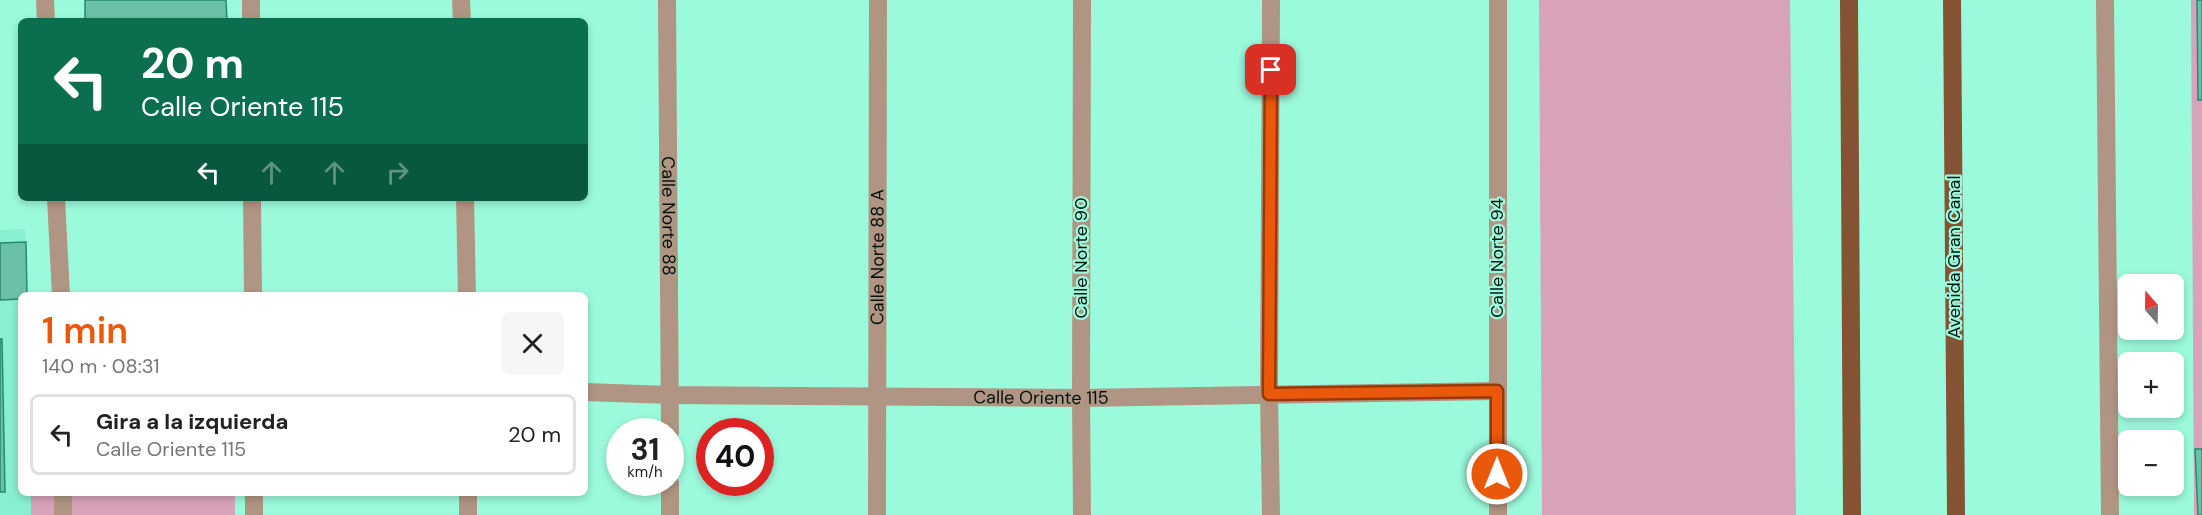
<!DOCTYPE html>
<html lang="es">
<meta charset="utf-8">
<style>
:root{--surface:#fff;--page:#f6f6f6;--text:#222;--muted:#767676;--line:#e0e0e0;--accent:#ea580c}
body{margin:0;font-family:"DM Sans",sans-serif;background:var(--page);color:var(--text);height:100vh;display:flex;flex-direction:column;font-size:22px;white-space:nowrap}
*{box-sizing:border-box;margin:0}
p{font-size:20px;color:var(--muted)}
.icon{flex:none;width:33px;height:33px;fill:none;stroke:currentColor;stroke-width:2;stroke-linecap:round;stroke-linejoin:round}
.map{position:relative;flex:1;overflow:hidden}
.panel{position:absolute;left:18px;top:292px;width:570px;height:204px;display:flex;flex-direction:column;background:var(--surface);border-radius:9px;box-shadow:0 3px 9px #0003}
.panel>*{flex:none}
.hud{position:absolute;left:18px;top:18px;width:570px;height:183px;border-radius:9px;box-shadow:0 3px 9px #0003;background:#0b6e4f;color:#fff;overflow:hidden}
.needle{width:39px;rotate:340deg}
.fabs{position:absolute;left:2118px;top:274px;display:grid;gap:12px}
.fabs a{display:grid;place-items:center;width:66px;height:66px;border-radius:9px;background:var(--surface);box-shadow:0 3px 9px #0003;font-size:30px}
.speed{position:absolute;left:606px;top:418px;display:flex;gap:12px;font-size:30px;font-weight:700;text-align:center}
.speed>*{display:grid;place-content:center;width:78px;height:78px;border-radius:50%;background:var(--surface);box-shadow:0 3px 9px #0003;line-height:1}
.speed small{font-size:15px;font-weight:400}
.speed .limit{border:9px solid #d22;background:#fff;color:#111}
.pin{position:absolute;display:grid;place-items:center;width:51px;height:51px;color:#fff;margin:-26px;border-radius:12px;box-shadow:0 3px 9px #0006}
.me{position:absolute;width:66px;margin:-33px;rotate:0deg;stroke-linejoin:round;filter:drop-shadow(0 0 4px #0008)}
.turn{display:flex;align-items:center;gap:21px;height:126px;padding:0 24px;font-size:27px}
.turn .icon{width:78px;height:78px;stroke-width:2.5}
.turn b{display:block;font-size:42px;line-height:51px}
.lanes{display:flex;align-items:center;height:57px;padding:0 24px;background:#0003;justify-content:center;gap:30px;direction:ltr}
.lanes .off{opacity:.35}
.round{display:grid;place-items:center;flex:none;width:63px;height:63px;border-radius:9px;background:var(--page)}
.head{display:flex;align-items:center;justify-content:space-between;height:102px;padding:0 24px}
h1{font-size:36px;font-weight:600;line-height:45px;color:var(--accent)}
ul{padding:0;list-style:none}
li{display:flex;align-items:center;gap:18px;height:81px;margin:0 12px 9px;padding:0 12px;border:3px solid var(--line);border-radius:9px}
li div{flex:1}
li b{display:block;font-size:22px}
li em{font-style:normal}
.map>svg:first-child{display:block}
.built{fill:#88f0d0}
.green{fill:#d8a2b9}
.building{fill:#6bc1a7;stroke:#258b71;stroke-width:1.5}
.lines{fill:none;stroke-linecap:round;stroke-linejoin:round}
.minor{stroke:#b19584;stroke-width:18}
.major{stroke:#835334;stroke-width:18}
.route-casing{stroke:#983908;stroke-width:15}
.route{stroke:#ea580c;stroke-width:10}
.labels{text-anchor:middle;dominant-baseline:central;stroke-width:4.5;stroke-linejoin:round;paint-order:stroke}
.street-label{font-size:18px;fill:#00140d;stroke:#9cfadc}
</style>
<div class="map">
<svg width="2202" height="515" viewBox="0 0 2202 515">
<rect width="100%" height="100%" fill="#9cfadc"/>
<!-- built -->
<polygon class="built" points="25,229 27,295 21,296 21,494 31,494 31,515 0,515 0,230"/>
<!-- green -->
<g class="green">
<polygon points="1539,0 1790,0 1796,515 1542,515"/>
<polygon points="2191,0 2202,0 2202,515 2194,515"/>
<rect x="31" y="494" width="204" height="21"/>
</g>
<!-- building -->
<g class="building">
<polygon points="85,0 226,0 227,21 85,21"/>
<polygon points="2197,0 2202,0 2202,100 2198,100"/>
<polygon points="26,242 27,296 21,296 21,299 0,300 0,243"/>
<polygon points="0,339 2,339 5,492 0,492"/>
<polygon points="2195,449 2202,449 2202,515 2198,515"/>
</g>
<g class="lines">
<!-- minor -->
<g class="minor">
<polyline points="45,0 46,21"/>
<polyline points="251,0 251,21"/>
<polyline points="461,0 462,21"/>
<path id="s1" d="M667 0 670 432"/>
<polyline points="1082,0 1081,398 1082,515"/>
<polyline points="2105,0 2110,515"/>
<polyline points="56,198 61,296"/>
<polyline points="252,198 253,296"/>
<polyline points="465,198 467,296"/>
<path id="s2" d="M585 392 670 395 1081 398 1497 391"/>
<polyline points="670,483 670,515"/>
<polyline points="254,494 254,515"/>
<polyline points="63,515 63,494"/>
<polyline points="468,515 468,494"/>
<path id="s3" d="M877 515 878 0"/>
<polyline points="1271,515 1269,394 1271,0"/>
<polyline points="1498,515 1498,0"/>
</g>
<!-- major -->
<g class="major">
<polyline points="1849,0 1852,515"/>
<polyline points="1952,0 1956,515"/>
</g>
</g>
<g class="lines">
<!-- route casing -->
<g class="route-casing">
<polyline id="route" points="1271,70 1269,394 1497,391 1497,474"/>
</g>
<!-- route -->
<use href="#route" class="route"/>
</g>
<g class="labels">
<!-- street labels -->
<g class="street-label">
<text stroke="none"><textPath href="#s1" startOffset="216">Calle Norte 88</textPath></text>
<text transform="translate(1954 257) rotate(-90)">Avenida Gran Canal</text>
<text stroke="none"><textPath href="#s3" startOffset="258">Calle Norte 88 A</textPath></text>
<text transform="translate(1081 258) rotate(-90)">Calle Norte 90</text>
<text transform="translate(1497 258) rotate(-90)">Calle Norte 94</text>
<text stroke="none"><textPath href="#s2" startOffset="456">Calle Oriente 115</textPath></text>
</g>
</g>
</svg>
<div class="fabs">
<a><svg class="needle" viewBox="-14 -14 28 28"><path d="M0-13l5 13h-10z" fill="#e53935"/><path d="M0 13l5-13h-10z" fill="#767676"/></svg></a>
<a>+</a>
<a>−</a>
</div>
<div class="speed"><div>31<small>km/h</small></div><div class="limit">40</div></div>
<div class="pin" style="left:1271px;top:70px;background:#d93025"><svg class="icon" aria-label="arrive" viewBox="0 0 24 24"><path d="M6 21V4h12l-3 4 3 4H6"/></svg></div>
<svg class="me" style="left:1497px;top:474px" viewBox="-20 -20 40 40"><circle r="17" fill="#ea580c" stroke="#fff" stroke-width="3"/><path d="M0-11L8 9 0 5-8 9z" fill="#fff"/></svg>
<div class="hud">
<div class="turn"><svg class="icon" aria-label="left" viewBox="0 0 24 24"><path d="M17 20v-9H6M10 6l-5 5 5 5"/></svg><div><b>20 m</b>Calle Oriente 115</div></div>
<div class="lanes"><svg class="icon" aria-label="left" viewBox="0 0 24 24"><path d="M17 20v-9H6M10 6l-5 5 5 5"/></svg><svg class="icon off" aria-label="ahead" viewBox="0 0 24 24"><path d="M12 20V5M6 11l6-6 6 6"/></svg><svg class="icon off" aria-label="ahead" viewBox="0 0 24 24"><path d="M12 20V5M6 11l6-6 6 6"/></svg><svg class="icon off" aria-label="right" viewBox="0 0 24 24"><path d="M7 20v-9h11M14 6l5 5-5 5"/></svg></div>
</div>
<section class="panel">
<div class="head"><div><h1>1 min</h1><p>140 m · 08:31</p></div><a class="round"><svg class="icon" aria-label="close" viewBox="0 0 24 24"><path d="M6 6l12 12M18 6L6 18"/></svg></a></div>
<ul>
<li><svg class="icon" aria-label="left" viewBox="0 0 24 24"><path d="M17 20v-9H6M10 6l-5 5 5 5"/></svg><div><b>Gira a la izquierda</b><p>Calle Oriente 115</p></div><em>20 m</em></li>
</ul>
</section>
</div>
